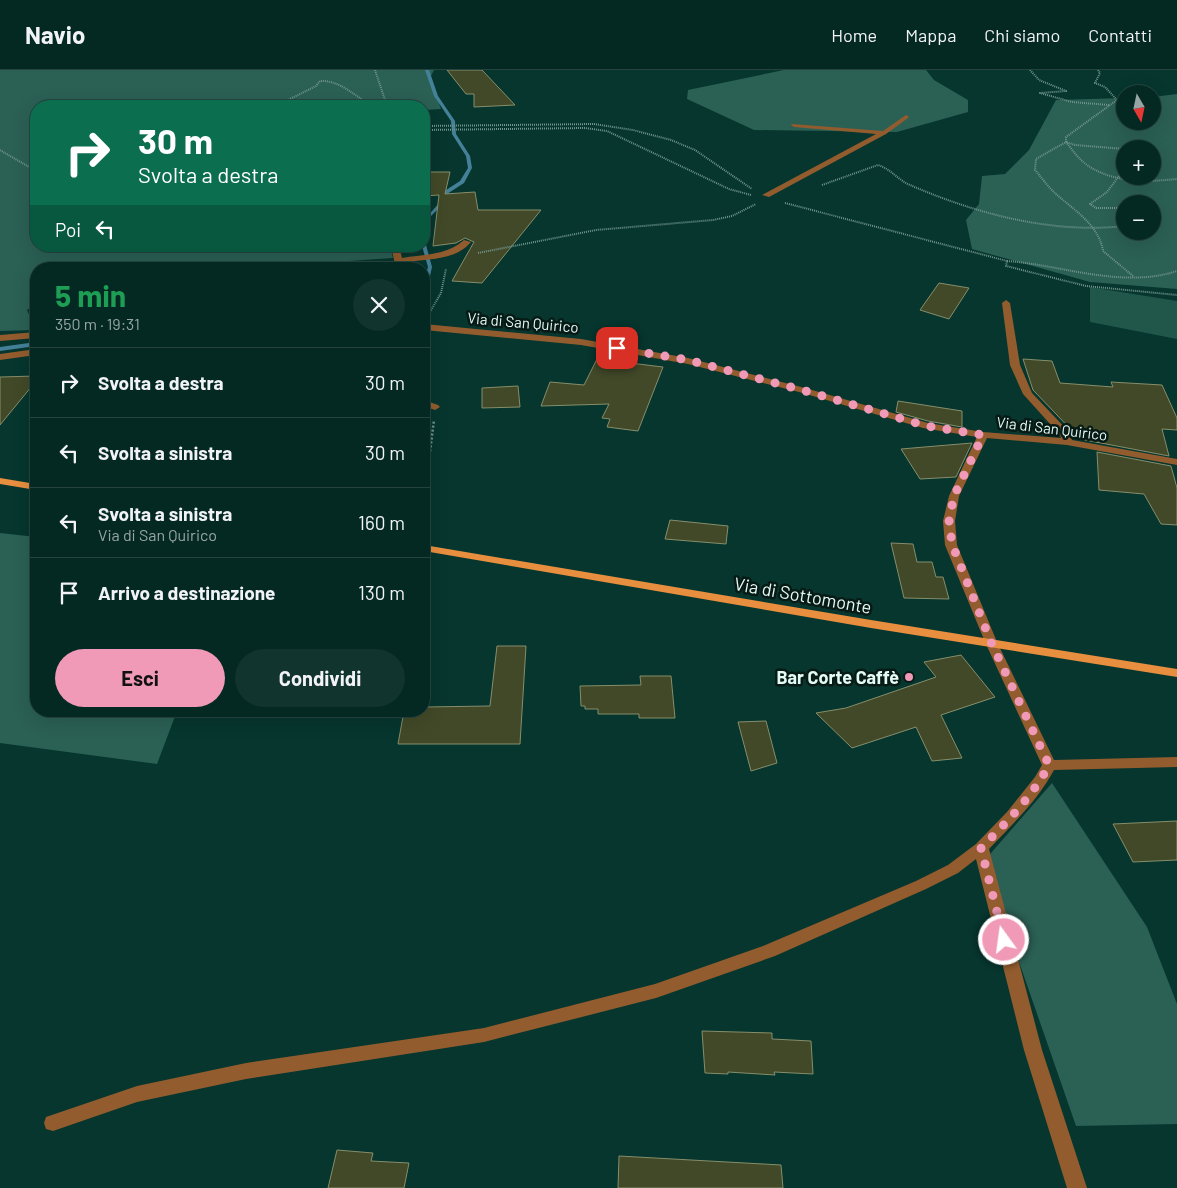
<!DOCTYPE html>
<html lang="it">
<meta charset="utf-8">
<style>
:root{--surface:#042822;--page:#12342f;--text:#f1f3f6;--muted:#97a6a5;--line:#254440;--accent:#f09ab7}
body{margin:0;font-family:Barlow,sans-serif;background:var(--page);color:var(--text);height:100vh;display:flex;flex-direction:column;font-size:19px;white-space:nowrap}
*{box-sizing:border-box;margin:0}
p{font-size:16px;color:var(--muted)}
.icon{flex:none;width:28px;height:28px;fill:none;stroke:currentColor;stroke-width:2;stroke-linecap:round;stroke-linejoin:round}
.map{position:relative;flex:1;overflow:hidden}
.panel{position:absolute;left:30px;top:192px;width:400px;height:455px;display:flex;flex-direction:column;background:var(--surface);border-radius:20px;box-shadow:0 5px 20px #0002,0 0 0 1px var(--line)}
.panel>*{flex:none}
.banner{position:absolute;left:30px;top:30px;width:400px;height:152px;border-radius:20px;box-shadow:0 5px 20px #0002,0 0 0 1px var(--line);background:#0b6e4f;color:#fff;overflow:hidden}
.needle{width:32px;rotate:171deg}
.tools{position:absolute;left:1116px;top:15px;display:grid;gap:10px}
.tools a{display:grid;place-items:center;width:45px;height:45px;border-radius:50%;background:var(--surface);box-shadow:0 5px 20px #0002,0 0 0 1px var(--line);font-size:25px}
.pin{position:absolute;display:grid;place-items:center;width:42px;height:42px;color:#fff;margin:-21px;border-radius:10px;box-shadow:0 2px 8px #0006}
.me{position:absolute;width:55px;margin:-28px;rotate:346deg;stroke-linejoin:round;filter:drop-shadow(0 0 4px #0008)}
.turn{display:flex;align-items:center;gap:18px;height:105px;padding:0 25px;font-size:22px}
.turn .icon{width:65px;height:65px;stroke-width:2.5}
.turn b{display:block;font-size:35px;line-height:42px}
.then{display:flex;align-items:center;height:48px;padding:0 25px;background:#0003;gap:10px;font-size:19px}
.round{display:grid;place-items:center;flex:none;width:52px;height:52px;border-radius:26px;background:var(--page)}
.headline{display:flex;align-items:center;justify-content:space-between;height:85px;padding:0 25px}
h1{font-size:30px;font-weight:700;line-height:38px;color:#1e9e55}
.button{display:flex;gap:10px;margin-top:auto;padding:10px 25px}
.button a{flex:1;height:58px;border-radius:30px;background:var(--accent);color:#111;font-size:20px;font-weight:700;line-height:58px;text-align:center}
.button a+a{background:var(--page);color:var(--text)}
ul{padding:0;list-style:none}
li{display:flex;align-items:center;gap:15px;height:70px;padding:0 25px;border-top:1px solid var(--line)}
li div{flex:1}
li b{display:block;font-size:19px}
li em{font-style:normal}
header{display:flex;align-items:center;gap:30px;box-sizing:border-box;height:70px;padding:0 25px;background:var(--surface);border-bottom:1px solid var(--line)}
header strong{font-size:24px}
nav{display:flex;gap:28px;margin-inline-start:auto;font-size:18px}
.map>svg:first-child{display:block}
.green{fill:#21564b}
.forest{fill:#2b6055;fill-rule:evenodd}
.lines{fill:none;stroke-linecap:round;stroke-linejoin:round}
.stream{fill:#448199;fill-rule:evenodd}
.building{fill:#424928;stroke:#868e6b}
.path-far1{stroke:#71958e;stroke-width:2;stroke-dasharray:1 1;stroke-linecap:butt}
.path{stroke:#71958e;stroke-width:2.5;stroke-dasharray:2 2;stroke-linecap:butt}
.minor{fill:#935c2e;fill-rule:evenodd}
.major{fill:#e88e3f;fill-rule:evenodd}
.route{stroke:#f09ab7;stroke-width:9;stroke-dasharray:0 16.2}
.poi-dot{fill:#f09ab7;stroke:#081a16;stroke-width:2}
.labels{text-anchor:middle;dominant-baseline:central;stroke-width:5;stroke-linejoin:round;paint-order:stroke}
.far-street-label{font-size:15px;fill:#e4fbf5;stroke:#081a16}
.street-label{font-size:18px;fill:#e4fbf5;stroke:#081a16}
.poi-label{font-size:18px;font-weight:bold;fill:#e4fbf5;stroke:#081a16;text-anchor:end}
</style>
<header>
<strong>Navio</strong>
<nav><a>Home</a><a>Mappa</a><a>Chi siamo</a><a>Contatti</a></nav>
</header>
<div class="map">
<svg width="1177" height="1118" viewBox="0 0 1177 1118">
<rect width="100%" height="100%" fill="#06362e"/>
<!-- green -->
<polygon class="green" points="1090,217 1177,231 1177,269 1090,252"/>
<!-- forest -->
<g class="forest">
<polygon points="0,0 434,0 430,8 441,39 424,40 424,36 36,36 36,176 390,176 393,188 261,197 257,199 36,199 36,234 27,240 36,260 0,261"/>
<polygon points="784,0 926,0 934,10 968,30 968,42 897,62 754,60 687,29 688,20"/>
<path d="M1177 24V219L1090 212 972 179 966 150 979 134 982 106 1005 104 1029 80 1056 30 1125 28V51H1152L1153 27ZM1125 79H1152V106H1125ZM1125 134H1152V161H1125Z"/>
<polygon points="0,463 36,467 36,641 177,641 157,694 0,673"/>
<polygon points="1052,713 1147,857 1177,934 1177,1054 1076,1056 984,791"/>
</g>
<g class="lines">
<!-- stream -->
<g class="stream">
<polygon points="425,0 429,0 438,26 455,51 456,64 470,86 472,98 464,113 447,124 446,131 424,153 424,150 442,130 443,122 460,111 468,98 466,86 452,64 451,51 434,26"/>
<polygon points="424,174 426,175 432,197 427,220 424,222 424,211 428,197 422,176 424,176"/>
<polygon points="36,272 36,276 0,281 0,277"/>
</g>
</g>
<!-- building -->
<g class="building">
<polygon points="447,0 482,0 515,35 474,37 474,24 466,24"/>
<polygon points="424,102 450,102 445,124 475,122 478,140 541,140 482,213 452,211 474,172 465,168 456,173 433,176 439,125 424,126"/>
<polygon points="939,213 969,218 949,249 920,240"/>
<polygon points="597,289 663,297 638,361 607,357 610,349 602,348 609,334 541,336 550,312 584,315"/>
<polygon points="1023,289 1052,291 1060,313 1113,317 1111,312 1162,315 1177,348 1177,360 1162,359 1169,386 1080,369 1033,320"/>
<polygon points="36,306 36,311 0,355 0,307"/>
<polygon points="518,316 520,337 482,338 482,318"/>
<polygon points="898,331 962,341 962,357 928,351 896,342"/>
<polygon points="972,373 956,407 920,409 901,379"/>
<polygon points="1097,382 1171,396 1177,418 1177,455 1161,454 1144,424 1099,420"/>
<polygon points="670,450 728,456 726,474 665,469"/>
<polygon points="891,473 913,474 917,492 932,492 936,507 943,507 949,529 904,528"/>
<polygon points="497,576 526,576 520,674 398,674 404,641 424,641 424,637 490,636"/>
<polygon points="961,585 995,627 941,645 962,688 932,691 916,657 852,678 816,643 846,638 936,607 924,592"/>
<polygon points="640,606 671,606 675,648 639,648 639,644 598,644 598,639 585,639 585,636 581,636 580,616 641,615"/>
<polygon points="766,651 777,693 751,701 738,652"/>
<polygon points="1177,751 1177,790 1133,792 1113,754"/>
<polygon points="702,961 772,963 772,969 811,971 813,1004 774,1002 775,1005 728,1002 728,1004 705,1003"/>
<polygon points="337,1080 373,1083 371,1091 409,1093 404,1118 328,1118"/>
<polygon points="619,1086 781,1095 783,1118 618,1118"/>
</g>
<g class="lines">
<!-- path-far1 -->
<g class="path-far1">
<polyline points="375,0 387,36"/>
<polyline points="1030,0 1039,10 1066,21 1040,23 1072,32 1109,35"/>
<polyline points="1098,0 1100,3 1095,13 1105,17 1117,30 1066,67 1066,72 1075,75 1125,79"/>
<path d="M276 36 316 16 320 11C341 10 355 27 373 36"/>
<polyline points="424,56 594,54 633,60 671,70 695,80 752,119"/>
<polyline points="424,60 585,58 607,61 729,119 751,125"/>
<polyline points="0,80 36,101"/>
<polyline points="1125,88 1125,93"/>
<polyline points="1125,98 1107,122 1090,134 1096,138 1125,138"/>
<path d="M822 115 878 95C891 99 898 110 910 115 977 144 1052 164 1125 156"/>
<polyline points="785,133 1007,191 1006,196 1086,216 1177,225"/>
<polyline points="478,183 596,160 713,150 732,146 756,134"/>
<path d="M1007 191C1062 195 1122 219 1177 201"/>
<path d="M1133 206 1103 181C1099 155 1074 140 1056 124 1048 117 1042 108 1035 100L1036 89 1066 72C1073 81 1080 91 1090 97 1116 113 1148 112 1177 109"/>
<polyline points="430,242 441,223 446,199"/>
</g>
<!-- path -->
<polyline class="path" points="424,429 434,350"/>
<!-- minor -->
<g class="minor">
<polygon points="906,45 909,47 908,48 886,64 769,127 762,125 876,64 794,57 791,55 792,54 883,61"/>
<path d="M464 170 471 172C454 192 426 188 403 193L404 199H396L391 176H399L402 188C424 184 446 186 464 170Z"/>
<path d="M1006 230 1010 233 1020 295 1032 323 1069 362 1072 370 1177 389V395L1067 375 987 368 959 426 955 451 957 475 997 572 1054 690 1177 687V697L1054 700C1038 730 1012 755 989 779L1042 980 1087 1118H1067L1024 980 976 789 958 803 926 819 775 886 656 928 484 972 246 1009 137 1032 53 1061 46 1059 44 1053 46 1047 137 1016 246 993 484 958 655 914 763 876 916 811 948 795 976 774 1007 742 1035 707 1042 695 985 572 945 475 943 451 949 426 977 367 923 358 799 322 688 294 581 275 424 260V254L581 269 688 288 805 318 928 353 983 362 1061 368 1060 365 1023 324 1010 295 1002 233Z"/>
<polygon points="36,262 36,268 0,271 0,265"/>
<polygon points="36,279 36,285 0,290 0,284"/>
<polygon points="424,330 438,335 440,337 435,340 424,336"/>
</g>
<!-- major -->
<g class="major">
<polygon points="0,408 36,414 36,420 0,414"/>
<polygon points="424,475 871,550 1177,599 1177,607 871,558 424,481"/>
</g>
</g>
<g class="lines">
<!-- route -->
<path class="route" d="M617 278 688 290 802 320 927 356 983 365 954 426 949 450 952 474 991 572 1049 695C1032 727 1006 753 981 778L1004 870"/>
</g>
<!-- markers -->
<circle class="poi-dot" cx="909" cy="607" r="5"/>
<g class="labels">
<!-- far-street labels -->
<g class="far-street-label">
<text transform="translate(523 252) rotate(5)">Via di San Quirico</text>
<text transform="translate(1052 358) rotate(7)">Via di San Quirico</text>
</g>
<!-- street labels -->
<g class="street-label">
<text transform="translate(803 525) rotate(10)">Via di Sottomonte</text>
</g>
<!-- poi labels -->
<g class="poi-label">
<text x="899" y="607">Bar Corte Caffè</text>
</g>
</g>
</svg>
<div class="tools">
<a><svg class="needle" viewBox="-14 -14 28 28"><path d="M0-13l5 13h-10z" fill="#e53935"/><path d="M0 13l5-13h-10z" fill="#97a6a5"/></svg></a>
<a>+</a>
<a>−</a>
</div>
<div class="pin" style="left:617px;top:278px;background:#d93025"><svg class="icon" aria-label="arrive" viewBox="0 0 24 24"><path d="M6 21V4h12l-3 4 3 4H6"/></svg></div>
<svg class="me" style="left:1004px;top:870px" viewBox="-20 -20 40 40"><circle r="17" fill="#f09ab7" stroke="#fff" stroke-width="3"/><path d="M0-11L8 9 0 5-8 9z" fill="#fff"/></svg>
<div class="banner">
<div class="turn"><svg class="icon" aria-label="right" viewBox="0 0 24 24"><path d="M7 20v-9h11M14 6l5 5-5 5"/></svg><div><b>30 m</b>Svolta a destra</div></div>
<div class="then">Poi<svg class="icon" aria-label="left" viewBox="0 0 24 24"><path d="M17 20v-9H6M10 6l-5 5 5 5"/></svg></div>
</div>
<section class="panel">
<div class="headline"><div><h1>5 min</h1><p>350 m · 19:31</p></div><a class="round"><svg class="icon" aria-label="close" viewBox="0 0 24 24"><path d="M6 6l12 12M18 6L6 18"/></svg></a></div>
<ul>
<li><svg class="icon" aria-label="right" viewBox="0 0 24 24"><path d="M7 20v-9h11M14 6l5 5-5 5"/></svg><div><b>Svolta a destra</b></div><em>30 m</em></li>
<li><svg class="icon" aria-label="left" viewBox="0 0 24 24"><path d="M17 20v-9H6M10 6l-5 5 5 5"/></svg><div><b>Svolta a sinistra</b></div><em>30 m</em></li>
<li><svg class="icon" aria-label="left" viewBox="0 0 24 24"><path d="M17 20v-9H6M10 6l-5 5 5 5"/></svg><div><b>Svolta a sinistra</b><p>Via di San Quirico</p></div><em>160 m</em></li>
<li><svg class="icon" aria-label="arrive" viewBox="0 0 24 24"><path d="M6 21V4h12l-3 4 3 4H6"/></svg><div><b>Arrivo a destinazione</b></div><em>130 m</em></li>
</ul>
<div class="button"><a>Esci</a><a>Condividi</a></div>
</section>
</div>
